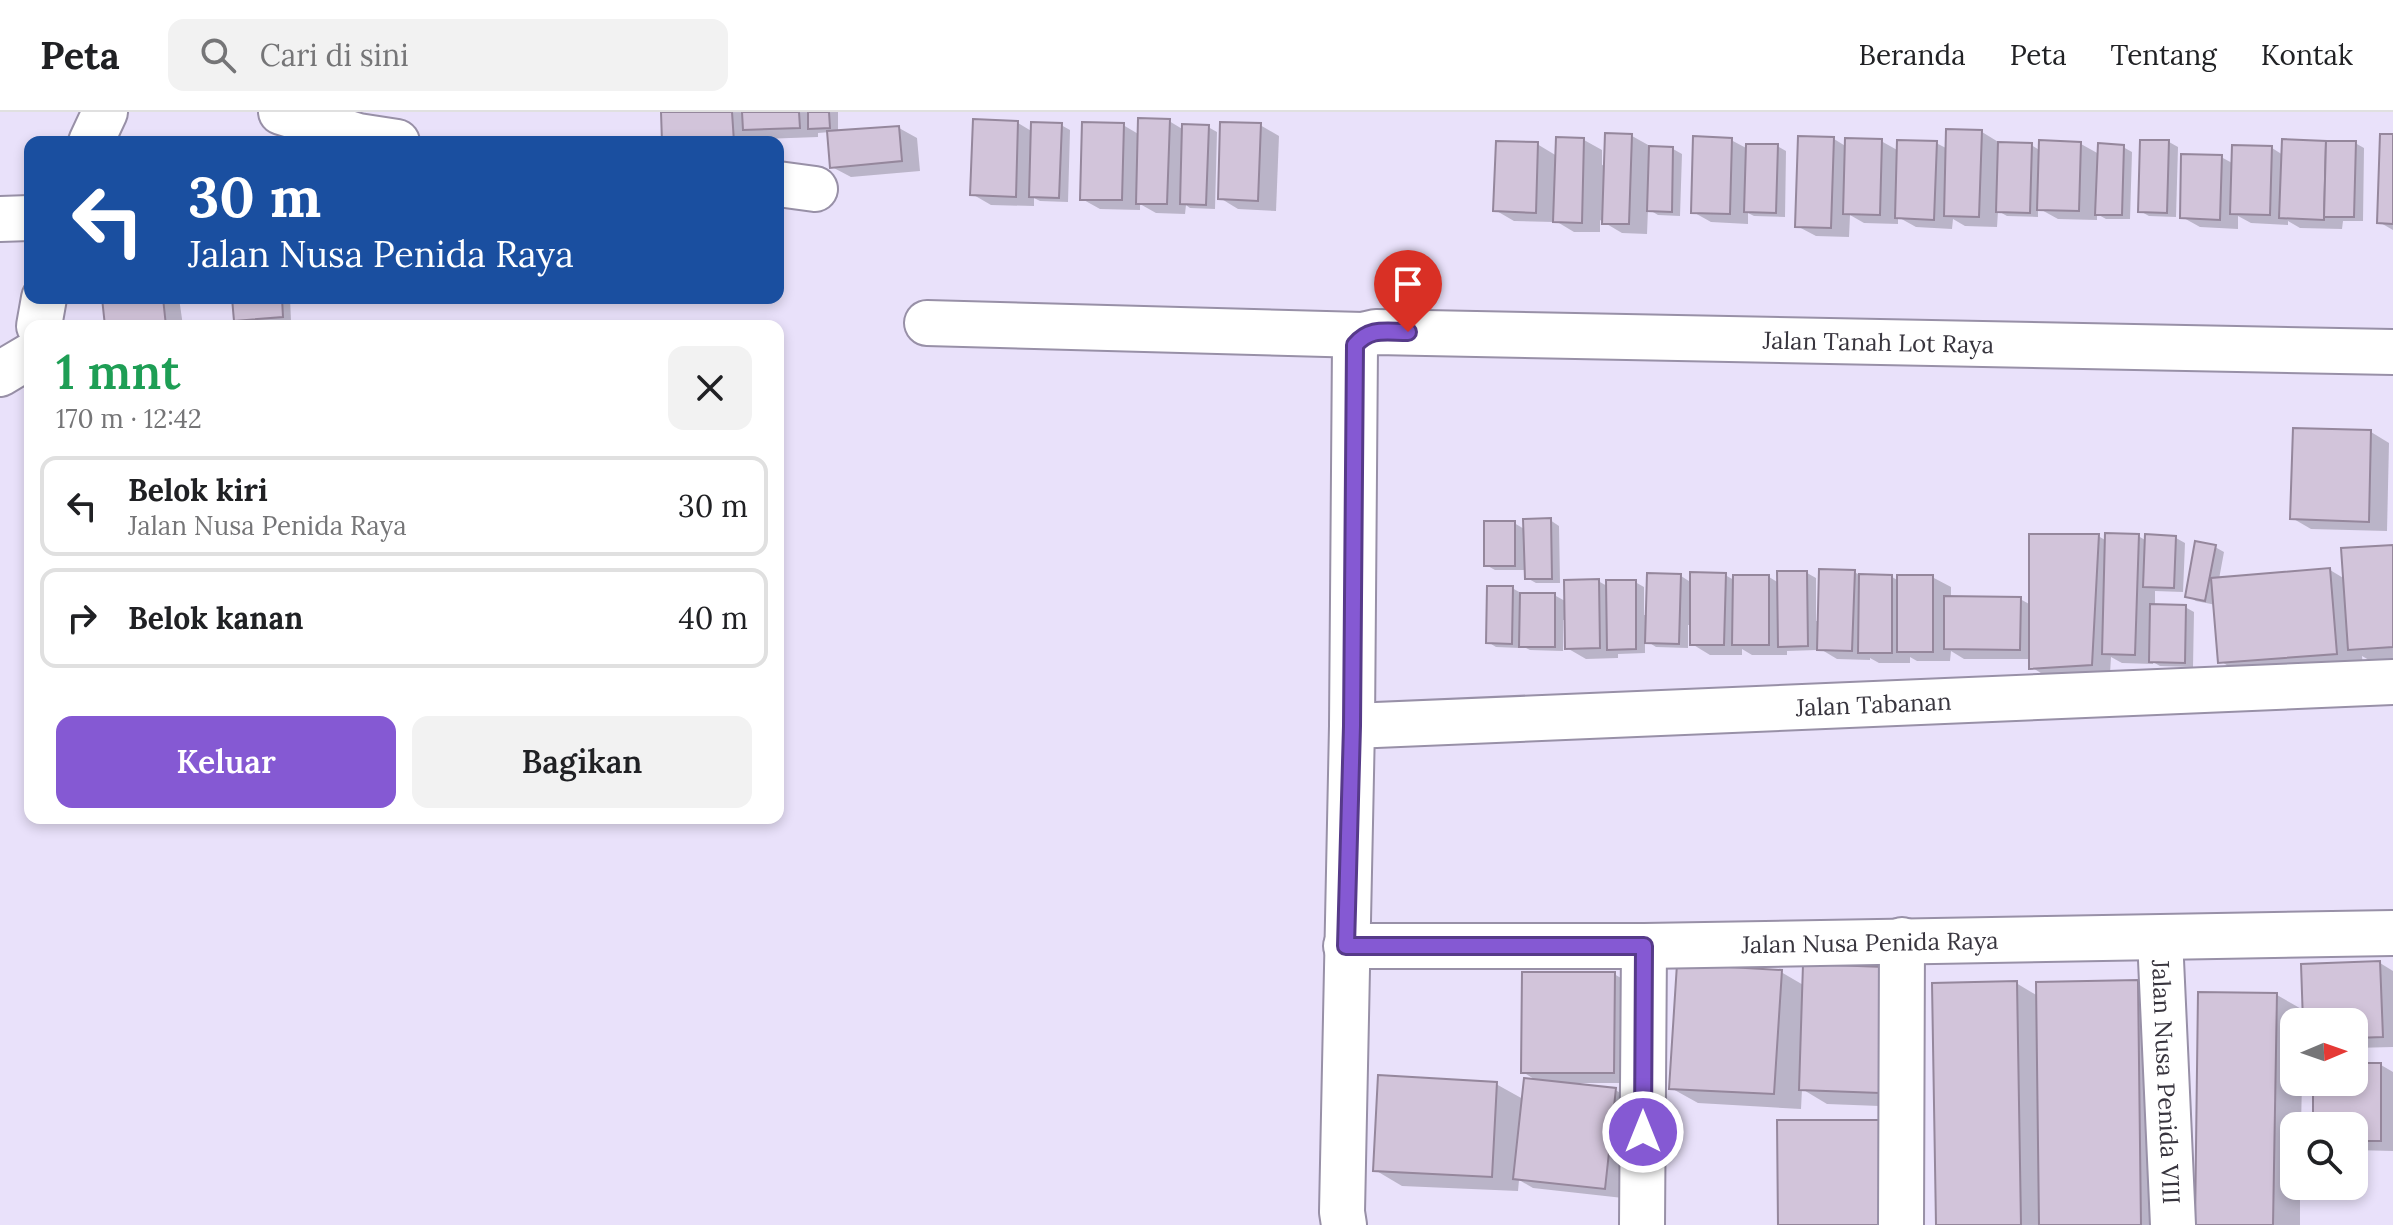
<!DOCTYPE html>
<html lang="id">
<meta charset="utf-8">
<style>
:root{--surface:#fff;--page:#f2f2f2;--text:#202124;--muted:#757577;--line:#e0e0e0;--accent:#8559d3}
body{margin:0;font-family:Lora,serif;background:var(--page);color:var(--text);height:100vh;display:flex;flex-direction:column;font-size:30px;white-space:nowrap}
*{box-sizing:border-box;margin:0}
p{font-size:26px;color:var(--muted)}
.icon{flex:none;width:44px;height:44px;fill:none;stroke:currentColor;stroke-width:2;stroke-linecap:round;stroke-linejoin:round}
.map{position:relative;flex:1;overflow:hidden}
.side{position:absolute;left:24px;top:208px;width:760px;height:504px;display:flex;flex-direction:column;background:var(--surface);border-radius:16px;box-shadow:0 4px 12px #0003}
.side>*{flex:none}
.guide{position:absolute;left:24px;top:24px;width:760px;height:168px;border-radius:16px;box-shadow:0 4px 12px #0003;background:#1a4fa0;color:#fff;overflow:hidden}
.needle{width:52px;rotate:88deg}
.controls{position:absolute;left:2280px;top:896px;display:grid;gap:16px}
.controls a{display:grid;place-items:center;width:88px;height:88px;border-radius:16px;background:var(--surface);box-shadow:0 4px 12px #0003;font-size:40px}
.pin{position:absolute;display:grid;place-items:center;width:68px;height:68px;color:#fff;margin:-82px -34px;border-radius:50% 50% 50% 0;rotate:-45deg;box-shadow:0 0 8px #0007}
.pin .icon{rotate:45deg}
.me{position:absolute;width:88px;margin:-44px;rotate:0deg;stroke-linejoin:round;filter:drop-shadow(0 0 6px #0008)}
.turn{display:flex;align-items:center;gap:28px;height:168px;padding:0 32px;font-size:36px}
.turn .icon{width:104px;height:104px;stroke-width:2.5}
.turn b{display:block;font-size:56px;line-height:68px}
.round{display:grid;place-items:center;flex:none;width:84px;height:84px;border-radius:16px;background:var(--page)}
.headline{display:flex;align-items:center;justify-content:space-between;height:136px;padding:0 32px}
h1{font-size:48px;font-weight:600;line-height:60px;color:#1e9e55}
.primary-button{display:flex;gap:16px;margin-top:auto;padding:16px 32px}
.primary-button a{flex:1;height:92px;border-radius:16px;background:var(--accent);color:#fff;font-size:32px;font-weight:600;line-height:92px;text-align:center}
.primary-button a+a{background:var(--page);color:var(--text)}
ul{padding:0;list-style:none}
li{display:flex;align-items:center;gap:24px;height:100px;margin:0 16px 12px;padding:0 16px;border:4px solid var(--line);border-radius:16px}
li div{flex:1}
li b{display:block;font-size:30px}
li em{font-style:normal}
header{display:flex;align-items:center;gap:48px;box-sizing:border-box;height:112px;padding:0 40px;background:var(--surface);border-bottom:2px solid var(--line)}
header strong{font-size:38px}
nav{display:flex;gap:44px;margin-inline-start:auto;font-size:28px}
.search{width:560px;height:72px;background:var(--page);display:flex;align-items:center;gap:20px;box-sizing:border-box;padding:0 28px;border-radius:16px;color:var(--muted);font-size:30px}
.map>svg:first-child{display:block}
.shadow{fill:#0003}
.building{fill:#d2c4da;stroke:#95879c;stroke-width:2}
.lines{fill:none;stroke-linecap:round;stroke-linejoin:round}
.minor-casing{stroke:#9890a7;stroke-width:48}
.minor{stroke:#fff;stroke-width:44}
.route-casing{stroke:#563a89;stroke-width:20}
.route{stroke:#8559d3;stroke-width:14}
.labels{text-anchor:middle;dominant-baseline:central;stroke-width:6;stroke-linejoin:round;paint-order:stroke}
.street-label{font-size:24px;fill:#38353e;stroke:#fff}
</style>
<header>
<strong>Peta</strong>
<div class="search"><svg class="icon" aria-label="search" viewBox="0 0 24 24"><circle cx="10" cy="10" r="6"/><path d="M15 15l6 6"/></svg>Cari di sini</div>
<nav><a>Beranda</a><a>Peta</a><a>Tentang</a><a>Kontak</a></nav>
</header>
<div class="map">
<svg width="2393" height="1113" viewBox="0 0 2393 1113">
<rect width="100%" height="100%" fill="#e9e1fa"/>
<!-- shadow -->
<g class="shadow">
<polygon points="663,0 838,0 838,20 899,16 917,26 920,59 851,65 832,55 830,20 818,21 818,25 763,27 759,25 759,30 664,30"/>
<polygon points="1169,9 1184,18 1208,15 1217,20 1215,97 1190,96 1186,93 1185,102 1156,101 1140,92 1140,98 1100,97 1082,87 1123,13 1140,23"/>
<polygon points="1018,11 1033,20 1061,13 1070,18 1068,90 1040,89 1034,86 1034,94 991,93 972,82"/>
<polygon points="1260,13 1279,24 1276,99 1238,97 1220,86"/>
<polygon points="1982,20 2000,31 2031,33 2041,39 2081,32 2099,42 2123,35 2132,40 2130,107 2106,107 2097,102 2097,108 2058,107 2038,96 2038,105 2007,104 1998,99 1997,115 1965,114 1953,107 1952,117 1916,115 1898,105 1898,112 1864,111 1850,103 1849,125 1816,124 1797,114 1834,27 1847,35 1881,29 1899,39 1936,31 1948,37"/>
<polygon points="1632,24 1650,34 1673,37 1682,42 1680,104 1658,103 1648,97 1647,122 1622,121 1600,108 1600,120 1574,120 1554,108 1554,110 1514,109 1495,98 1537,32 1557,44 1584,28 1602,38 1602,53 1606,54"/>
<polygon points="2393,24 2393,118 2379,110"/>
<polygon points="1731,28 1748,37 1777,34 1786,39 1785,105 1754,104 1748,101 1748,112 1711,110 1693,100"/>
<polygon points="2169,30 2178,35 2176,105 2149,104 2140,99"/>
<polygon points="2355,31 2364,36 2363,109 2343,109 2342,117 2300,116 2288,109 2288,113 2251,111 2238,104 2238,117 2200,115 2182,105 2221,45 2234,52 2272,36 2283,43"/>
<polygon points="104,186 179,186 183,214 107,214"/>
<polygon points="234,186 290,186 291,209 245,213 236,208"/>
<polygon points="2371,320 2389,331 2387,419 2311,417 2292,406"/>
<polygon points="1550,408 1559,414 1560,471 1536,471 1527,466 1526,458 1495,458 1486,453 1514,411 1526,418"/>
<polygon points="2098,424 2107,429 2138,424 2147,429 2176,426 2185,431 2183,480 2155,479 2155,494 2185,495 2194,500 2193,555 2160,554 2153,550 2153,552 2122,551 2111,545 2110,562 2049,566 2031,555 2031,547 1964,547 1951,539 1950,549 1917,549 1910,545 1910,551 1879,551 1870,546 1870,548 1837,547 1817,535 1817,538 1787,539 1787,543 1752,543 1742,537 1742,543 1710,543 1692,532 1692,513 1688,513 1688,536 1656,535 1645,528 1645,541 1618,542 1618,546 1586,547 1567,536 1567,508 1563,508 1563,539 1530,538 1520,533 1520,536 1496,535 1488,530 1512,476 1521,481 1554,483 1567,490 1598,469 1609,475 1635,470 1644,475 1644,503 1648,503 1681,464 1692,471 1725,463 1734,468 1769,465 1779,471 1807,461 1816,466 1816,509 1820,509 1854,460 1862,464 1892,465 1899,469 1932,465 1951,475 1951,487 2020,487 2031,493"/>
<polygon points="2215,435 2224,440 2219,467 2330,458 2345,467 2393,435 2393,551 2376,552 2362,544 2363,556 2247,565 2220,549 2216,493 2196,489 2187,484"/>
<polygon points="2380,851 2393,859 2393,935 2354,936 2354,910 2294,910 2294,970 2302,970 2301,1014 2294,1014 2294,1074 2300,1074 2300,1113 2197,1113 2277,883 2305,899"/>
<polygon points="1781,860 1805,874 1906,995 1827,992 1802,977 1801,997 1698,991 1671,976"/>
<polygon points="1614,862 1633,873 1632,971 1579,971 1579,974 1615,978 1634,988 1623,1086 1533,1076 1519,1068 1518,1079 1402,1074 1375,1058 1496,972 1523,987 1539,970 1523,960"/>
<polygon points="2137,870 2164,885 2167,1113 1938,1113 2016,871 2038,884"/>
<polygon points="2354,953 2381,953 2393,960 2393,1039 2354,1038 2354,1014 2315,1014 2315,970 2354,970"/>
</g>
<!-- building -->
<g class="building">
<polygon points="661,0 732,0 734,30 662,30"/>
<polygon points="742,0 799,0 800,16 743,18"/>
<polygon points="808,0 829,0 830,16 808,17"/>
<polygon points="1138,6 1170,7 1167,92 1136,92"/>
<polygon points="973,7 1018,9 1016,85 970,83"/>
<polygon points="1031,10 1062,11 1059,86 1029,85"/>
<polygon points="1082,10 1124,11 1122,88 1080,88"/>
<polygon points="1220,10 1261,11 1258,89 1218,87"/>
<polygon points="1182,12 1209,13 1206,93 1180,92"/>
<polygon points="899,14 902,49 830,56 827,19"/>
<polygon points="1946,17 1982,18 1979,105 1944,104"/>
<polygon points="1605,21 1632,22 1629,112 1602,112"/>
<polygon points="2380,22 2393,22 2393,112 2377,111"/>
<polygon points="1693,24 1732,26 1730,102 1691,101"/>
<polygon points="1798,24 1834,25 1831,116 1795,115"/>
<polygon points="1556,25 1584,26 1582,111 1553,110"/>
<polygon points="1845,26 1882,27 1880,103 1843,102"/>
<polygon points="2282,27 2326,29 2324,108 2279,106"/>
<polygon points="1897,28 1937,29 1934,108 1895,106"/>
<polygon points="2039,28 2081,30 2079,99 2037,98"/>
<polygon points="2140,28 2169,28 2167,101 2138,100"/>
<polygon points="1496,29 1538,30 1536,101 1493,99"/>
<polygon points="2326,29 2356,29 2354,105 2324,105"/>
<polygon points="1998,30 2032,31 2030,101 1996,100"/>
<polygon points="2098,31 2124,33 2122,103 2095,103"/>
<polygon points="1746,32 1778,32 1776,101 1744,100"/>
<polygon points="2232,33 2272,34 2270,103 2230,102"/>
<polygon points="1649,34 1673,35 1672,100 1647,99"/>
<polygon points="2181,42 2222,43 2220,108 2180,106"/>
<polygon points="102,186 163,186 166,214 105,214"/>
<polygon points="232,186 282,186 283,205 234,209"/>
<polygon points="2293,316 2371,318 2369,410 2290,407"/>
<polygon points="1551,406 1552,467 1525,467 1523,407"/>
<rect x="1484" y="409" width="31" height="45"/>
<polygon points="2105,421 2139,422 2135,543 2102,542"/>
<polygon points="2029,422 2099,422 2092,553 2029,557"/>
<polygon points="2145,422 2176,424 2174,476 2143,475"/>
<polygon points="2195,429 2216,433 2205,489 2185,485"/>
<polygon points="2393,433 2393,535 2348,538 2341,436"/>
<polygon points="2330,456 2337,542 2218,551 2211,466"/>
<polygon points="1819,457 1855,458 1852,539 1817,538"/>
<polygon points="1777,459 1807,459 1808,534 1778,535"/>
<polygon points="1690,460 1726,461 1724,533 1690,533"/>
<polygon points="1647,461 1681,462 1679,532 1645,531"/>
<polygon points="1859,462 1892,463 1892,541 1858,541"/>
<polygon points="1733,463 1769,463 1769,533 1732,533"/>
<rect x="1897" y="463" width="36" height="77"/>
<polygon points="1599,467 1600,536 1565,537 1564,468"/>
<polygon points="1606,468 1636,468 1636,537 1607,538"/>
<polygon points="1487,474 1513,474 1512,532 1486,531"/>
<polygon points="1520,481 1555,481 1555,535 1519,535"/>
<polygon points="1944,484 2021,485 2020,538 1944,537"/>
<polygon points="2150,492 2186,493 2185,551 2149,550"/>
<polygon points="2380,849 2383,925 2354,926 2354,910 2303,910 2301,852"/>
<polygon points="1677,852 1782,858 1774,982 1669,977"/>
<polygon points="1803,852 1885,855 1880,981 1799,978"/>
<polygon points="1522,860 1615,860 1614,961 1521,961"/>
<polygon points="2138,868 2141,1113 2039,1113 2036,870"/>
<polygon points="2017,869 2021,1113 1936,1113 1932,871"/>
<polygon points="2198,880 2277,881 2273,1113 2195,1113"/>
<polygon points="2354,951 2381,951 2381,1029 2354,1029 2354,1014 2313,1014 2313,970 2354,970"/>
<polygon points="1378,963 1497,970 1492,1065 1373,1059"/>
<polygon points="1524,966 1616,976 1605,1077 1513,1067"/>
<polygon points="1777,1008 1882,1008 1883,1113 1778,1113"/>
</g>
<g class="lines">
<!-- minor casing -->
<g class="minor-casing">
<g id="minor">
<polyline points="281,0 358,24 397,30"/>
<polyline points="91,30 105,0"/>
<polyline points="778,72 815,77"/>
<polyline points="0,107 30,106"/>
<path id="s1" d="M927 211 1363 223 1376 220 2393 240"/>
<polyline points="39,214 44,186"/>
<polyline points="0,262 30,244"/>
<path id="s2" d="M1352 614 2393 570"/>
<path id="s3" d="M2160 826 2173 1113"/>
<path id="s4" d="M1346 834H1644L2393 821"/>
<polyline points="1344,1113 1342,1100 1352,614 1355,233 1363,223"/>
<polyline points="1642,1113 1644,834"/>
<polyline points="1901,1113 1902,828"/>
</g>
</g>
<!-- minor -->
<use href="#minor" class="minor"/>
</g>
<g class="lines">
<!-- route casing -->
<g class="route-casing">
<path id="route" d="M1408 220C1386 220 1370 215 1355 233L1352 614 1346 834H1644L1643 1020"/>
</g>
<!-- route -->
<use href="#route" class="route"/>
</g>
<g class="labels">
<!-- street labels -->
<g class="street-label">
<text stroke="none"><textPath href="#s1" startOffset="952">Jalan Tanah Lot Raya</textPath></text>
<text stroke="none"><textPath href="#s2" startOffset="522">Jalan Tabanan</textPath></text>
<text stroke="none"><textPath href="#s4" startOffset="524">Jalan Nusa Penida Raya</textPath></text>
<text stroke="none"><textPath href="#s3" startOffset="144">Jalan Nusa Penida VIII</textPath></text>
</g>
</g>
</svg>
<div class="controls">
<a><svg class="needle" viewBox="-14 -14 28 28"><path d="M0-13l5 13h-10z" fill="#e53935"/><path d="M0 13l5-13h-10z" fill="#757577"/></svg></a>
<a><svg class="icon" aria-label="search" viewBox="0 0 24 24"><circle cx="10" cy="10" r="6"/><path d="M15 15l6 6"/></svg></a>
</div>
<div class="pin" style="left:1408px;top:220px;background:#d93025"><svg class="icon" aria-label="arrive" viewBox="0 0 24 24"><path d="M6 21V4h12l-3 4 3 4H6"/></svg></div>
<svg class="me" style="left:1643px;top:1020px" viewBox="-20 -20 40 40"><circle r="17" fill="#8559d3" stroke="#fff" stroke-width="3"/><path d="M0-11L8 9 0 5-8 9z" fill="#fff"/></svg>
<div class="guide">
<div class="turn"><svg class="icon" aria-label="left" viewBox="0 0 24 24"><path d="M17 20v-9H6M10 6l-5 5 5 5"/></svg><div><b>30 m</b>Jalan Nusa Penida Raya</div></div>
</div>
<section class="side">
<div class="headline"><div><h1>1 mnt</h1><p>170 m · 12:42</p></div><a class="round"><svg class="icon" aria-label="close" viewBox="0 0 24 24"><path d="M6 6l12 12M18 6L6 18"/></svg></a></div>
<ul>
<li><svg class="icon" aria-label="left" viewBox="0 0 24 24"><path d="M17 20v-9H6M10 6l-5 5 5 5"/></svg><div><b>Belok kiri</b><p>Jalan Nusa Penida Raya</p></div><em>30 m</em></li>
<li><svg class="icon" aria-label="right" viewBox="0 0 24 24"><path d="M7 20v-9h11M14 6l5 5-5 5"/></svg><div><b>Belok kanan</b></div><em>40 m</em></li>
</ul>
<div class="primary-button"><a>Keluar</a><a>Bagikan</a></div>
</section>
</div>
